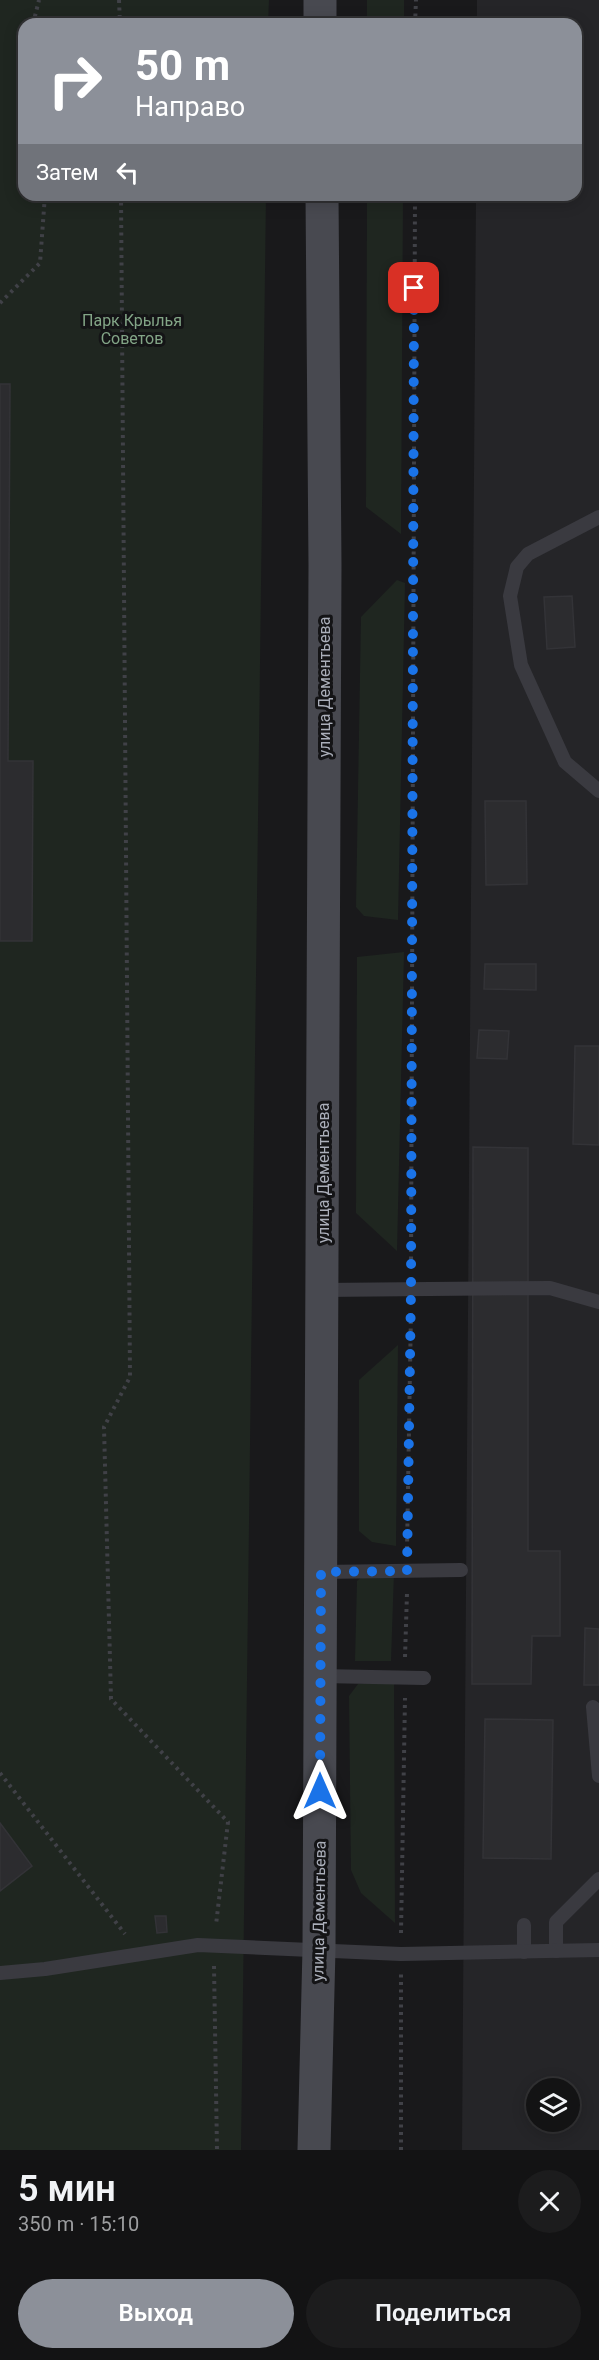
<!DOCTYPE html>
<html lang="ru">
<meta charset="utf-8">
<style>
:root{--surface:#131314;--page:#1c1c1d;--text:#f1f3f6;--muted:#9d9ea0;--line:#323234;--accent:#8c9099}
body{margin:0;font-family:Roboto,sans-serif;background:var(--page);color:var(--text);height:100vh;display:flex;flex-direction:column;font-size:22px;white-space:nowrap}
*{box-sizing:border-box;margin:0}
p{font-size:20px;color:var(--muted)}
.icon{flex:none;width:33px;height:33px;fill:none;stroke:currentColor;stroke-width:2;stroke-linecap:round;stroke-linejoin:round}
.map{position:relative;height:2150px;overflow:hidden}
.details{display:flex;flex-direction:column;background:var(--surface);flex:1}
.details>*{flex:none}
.hud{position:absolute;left:18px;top:18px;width:564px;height:183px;border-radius:18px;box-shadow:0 3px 15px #0003,0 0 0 2px var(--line);background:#8c9099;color:#fff;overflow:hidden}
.tools{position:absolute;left:526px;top:2078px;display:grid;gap:12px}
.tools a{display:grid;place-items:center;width:54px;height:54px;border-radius:50%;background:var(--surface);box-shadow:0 3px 15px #0003,0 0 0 2px var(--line);font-size:30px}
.pin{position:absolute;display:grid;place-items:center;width:51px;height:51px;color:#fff;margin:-26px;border-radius:12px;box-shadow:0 3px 9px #0006}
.me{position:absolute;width:66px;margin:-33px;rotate:0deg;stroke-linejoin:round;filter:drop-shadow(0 0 4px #0008)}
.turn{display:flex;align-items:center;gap:21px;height:126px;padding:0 18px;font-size:27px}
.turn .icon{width:78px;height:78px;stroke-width:2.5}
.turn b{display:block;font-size:42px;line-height:51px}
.then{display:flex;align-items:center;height:57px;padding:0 18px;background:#0003;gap:12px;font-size:22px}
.round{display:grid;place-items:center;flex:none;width:63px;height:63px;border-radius:32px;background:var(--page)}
.summary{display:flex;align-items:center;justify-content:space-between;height:102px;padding:0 18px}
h1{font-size:36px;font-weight:600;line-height:45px}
.button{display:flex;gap:12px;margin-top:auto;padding:12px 18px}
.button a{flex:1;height:69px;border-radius:36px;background:var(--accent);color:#fff;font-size:24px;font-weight:600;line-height:69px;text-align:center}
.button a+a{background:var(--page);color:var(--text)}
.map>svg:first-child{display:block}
.built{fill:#252528;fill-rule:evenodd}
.green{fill:#1f2620}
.building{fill:#2c2c2f;stroke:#333337;stroke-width:1.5}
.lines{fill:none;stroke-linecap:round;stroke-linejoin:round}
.path{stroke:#404147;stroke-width:4;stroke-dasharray:3 4.5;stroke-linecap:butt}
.service{stroke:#3a3a40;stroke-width:14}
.secondary{stroke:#484950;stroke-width:33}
.route{stroke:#1a73e8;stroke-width:10;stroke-dasharray:0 18}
.labels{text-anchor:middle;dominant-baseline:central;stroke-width:6;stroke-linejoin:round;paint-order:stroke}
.park-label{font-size:16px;fill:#83a587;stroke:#141416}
.street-label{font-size:16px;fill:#abafba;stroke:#141416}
</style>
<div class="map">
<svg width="599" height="2150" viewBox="0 0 599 2150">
<rect width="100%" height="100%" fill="#19191b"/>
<!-- built -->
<path class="built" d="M477 0H599V2150H462L476 195H576V24H477ZM537 2088H570V2121H537Z"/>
<!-- green -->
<g class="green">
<polygon points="0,0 269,0 268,24 24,24 24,195 266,195 241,2150 0,2150"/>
<rect x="367" y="0" width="37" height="24"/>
<polygon points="367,195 403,195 401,534 366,507"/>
<polygon points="397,580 405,583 398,920 364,916 356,907 361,617"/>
<polygon points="404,952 397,1251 356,1213 357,957"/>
<polygon points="398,1345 396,1546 372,1542 359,1531 359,1380"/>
<polygon points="370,1570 394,1572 391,1661 355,1661 357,1581"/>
<polygon points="394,1682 395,1923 361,1893 351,1870 349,1696 358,1684"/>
</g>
<!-- building -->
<g class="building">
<polygon points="0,384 10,384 8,761 33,761 32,941 0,941"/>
<polygon points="572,596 575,647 547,649 544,597"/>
<polygon points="485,801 526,801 527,884 486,885"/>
<polygon points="485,964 536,964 536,990 484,989"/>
<polygon points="479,1030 509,1031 507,1059 477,1058"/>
<polygon points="575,1046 599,1046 599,1145 573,1144"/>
<polygon points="473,1147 528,1148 528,1551 560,1551 560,1636 532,1636 531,1684 472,1684"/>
<polygon points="585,1628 599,1629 599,1685 584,1685"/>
<polygon points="485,1719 553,1720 551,1859 483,1858"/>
<polygon points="0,1823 32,1866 0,1891"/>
<polygon points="155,1916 166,1916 167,1932 157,1933"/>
</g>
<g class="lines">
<!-- path -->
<g class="path">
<polyline points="119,0 120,24"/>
<polyline points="33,24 39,0"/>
<polyline points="415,24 416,0"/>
<polyline points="24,57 24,71"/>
<polyline points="121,195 130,1377 104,1427 111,1699 228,1822 216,1925"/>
<polyline points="0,303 40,263 45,195"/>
<polyline points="411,1267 415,195"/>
<polyline points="407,1549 411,1311"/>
<polyline points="405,1657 407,1593"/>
<polyline points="0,1773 125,1934"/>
<polyline points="401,1933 405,1698"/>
<polyline points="214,1966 217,2150"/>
<polyline points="401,2150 401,1974"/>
</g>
<!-- service -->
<g class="service">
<polyline points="599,517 528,554 517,567 510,596 521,665 565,762 599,791"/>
<polyline points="322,1290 550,1288 599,1302"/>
<polyline points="321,1572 461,1570"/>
<polyline points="321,1676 424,1678"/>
<polyline points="593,1707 599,1776"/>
<polyline points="524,1925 524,1952"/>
<polyline points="556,1951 556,1922 599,1879"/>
<polyline points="0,1973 45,1969 198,1945 401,1954 599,1950"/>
</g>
<!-- secondary -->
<g class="secondary">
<polyline points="320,0 320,24"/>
<polyline points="314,2150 319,1949 325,565 322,195"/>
</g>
</g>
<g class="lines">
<!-- route -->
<polyline class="route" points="320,1791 321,1572 407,1571 411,1289 414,288"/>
</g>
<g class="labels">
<!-- park labels -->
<g class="park-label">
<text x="132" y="320">Парк Крылья<tspan x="132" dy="18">Советов</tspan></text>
</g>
<!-- street labels -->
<g class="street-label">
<text transform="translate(324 687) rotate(-90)">улица Дементьева</text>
<text transform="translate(323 1173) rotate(-90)">улица Дементьева</text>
<text transform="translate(319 1911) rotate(-89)">улица Дементьева</text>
</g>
</g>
</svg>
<div class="tools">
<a><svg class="icon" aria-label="layers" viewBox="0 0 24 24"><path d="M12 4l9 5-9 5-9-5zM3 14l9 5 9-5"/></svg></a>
</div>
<div class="pin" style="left:414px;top:288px;background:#d93025"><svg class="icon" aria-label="arrive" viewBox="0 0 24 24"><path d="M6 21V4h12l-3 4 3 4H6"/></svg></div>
<svg class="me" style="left:320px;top:1791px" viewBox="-20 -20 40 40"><path d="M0-17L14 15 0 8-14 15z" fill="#1a73e8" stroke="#fff" stroke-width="4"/></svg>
<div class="hud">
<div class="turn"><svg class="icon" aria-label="right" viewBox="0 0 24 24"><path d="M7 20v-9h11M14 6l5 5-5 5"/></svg><div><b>50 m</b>Направо</div></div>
<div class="then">Затем<svg class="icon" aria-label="left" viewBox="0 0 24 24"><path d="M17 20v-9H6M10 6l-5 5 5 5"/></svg></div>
</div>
</div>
<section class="details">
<div class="summary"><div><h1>5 мин</h1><p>350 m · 15:10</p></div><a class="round"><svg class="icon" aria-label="close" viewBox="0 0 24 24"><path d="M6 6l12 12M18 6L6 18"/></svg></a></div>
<div class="button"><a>Выход</a><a>Поделиться</a></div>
</section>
